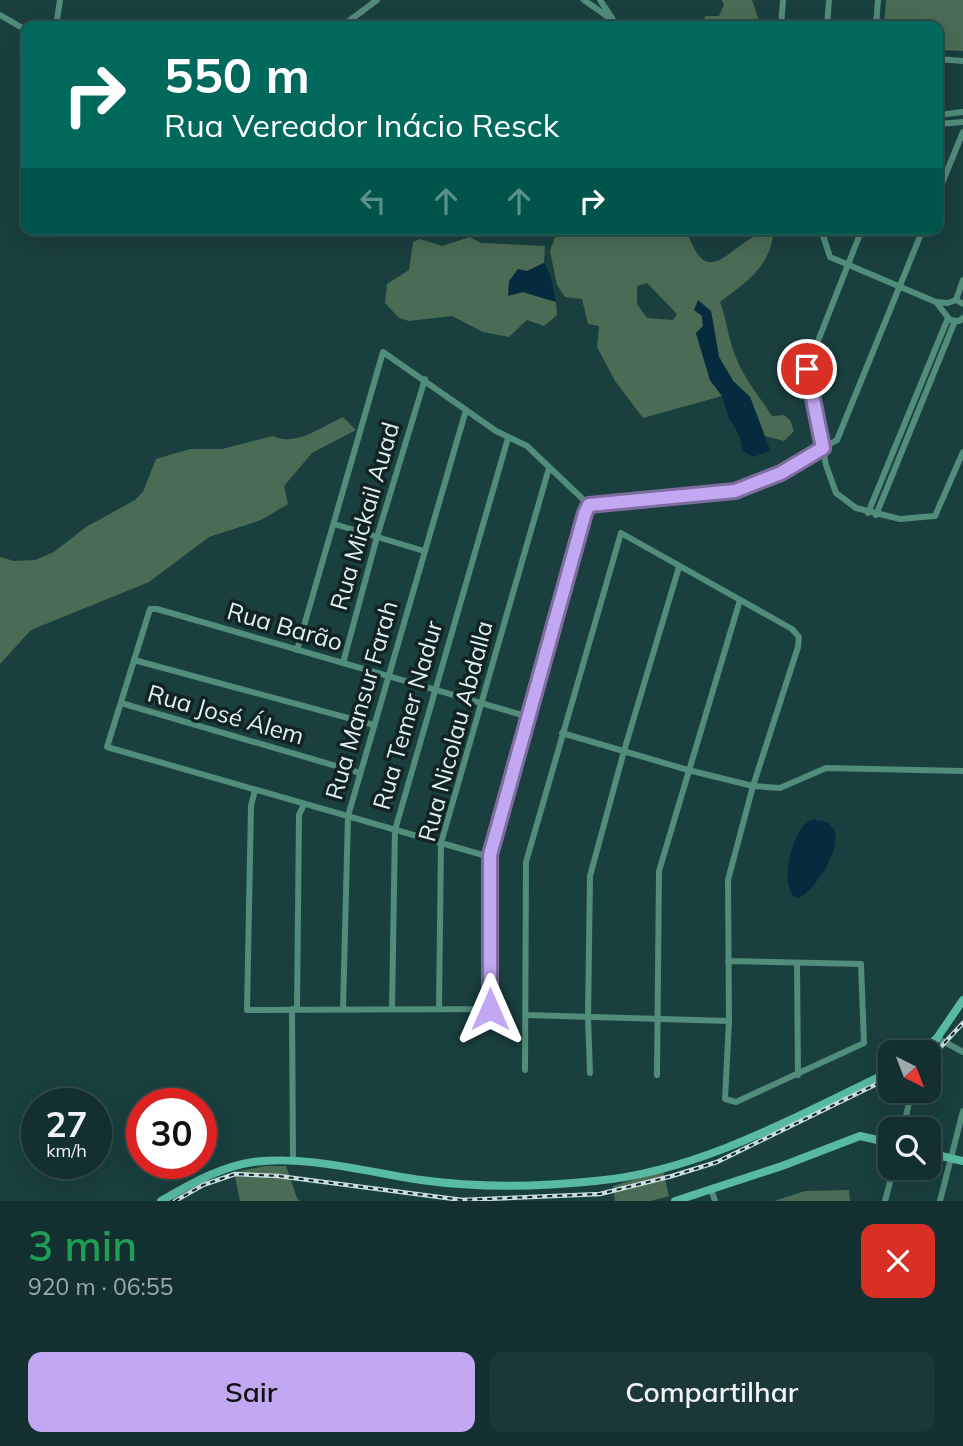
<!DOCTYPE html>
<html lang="pt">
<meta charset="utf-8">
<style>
:root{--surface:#132f2f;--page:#1c3737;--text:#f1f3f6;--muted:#9da9aa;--line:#324a4b;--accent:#c2a8f3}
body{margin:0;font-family:Mulish,sans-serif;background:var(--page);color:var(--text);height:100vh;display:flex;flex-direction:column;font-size:26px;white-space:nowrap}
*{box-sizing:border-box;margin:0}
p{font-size:23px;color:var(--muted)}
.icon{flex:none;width:38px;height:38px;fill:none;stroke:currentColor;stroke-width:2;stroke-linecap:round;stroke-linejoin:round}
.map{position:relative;height:1201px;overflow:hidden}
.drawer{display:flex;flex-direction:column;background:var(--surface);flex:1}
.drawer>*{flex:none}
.banner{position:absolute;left:21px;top:21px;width:922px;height:214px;border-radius:14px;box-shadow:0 7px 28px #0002,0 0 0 2px var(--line);background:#00695c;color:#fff;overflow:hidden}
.needle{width:46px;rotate:138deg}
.controls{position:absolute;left:878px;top:1040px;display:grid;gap:14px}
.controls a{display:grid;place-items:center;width:63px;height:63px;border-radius:14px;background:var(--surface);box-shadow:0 7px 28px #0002,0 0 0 2px var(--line);font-size:35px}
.speed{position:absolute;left:21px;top:1088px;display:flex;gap:14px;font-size:35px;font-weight:700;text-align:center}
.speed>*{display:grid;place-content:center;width:91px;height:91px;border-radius:50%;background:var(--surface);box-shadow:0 7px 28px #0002,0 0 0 2px var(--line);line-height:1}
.speed small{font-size:18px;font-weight:400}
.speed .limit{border:10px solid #d22;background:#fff;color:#111}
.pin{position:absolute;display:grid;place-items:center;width:60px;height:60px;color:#fff;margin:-30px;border:4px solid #fff;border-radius:50%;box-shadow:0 2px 7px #0007}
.me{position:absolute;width:77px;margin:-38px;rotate:0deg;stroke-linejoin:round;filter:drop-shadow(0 0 5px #0008)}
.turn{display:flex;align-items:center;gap:24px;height:147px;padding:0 28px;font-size:32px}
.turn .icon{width:91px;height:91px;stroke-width:2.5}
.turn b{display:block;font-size:49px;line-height:60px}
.lanes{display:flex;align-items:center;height:66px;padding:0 28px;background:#0003;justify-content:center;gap:35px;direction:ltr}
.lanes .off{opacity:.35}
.round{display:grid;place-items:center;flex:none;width:74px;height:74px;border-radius:14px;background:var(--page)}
.headline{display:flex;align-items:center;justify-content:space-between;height:119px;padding:0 28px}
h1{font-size:42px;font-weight:600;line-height:52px;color:#1e9e55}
.cta{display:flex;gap:14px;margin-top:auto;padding:14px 28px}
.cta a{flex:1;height:80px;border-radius:14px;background:var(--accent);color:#111;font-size:28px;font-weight:600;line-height:80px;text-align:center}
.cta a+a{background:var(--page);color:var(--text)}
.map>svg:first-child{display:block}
.green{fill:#4a6c54;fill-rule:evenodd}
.water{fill:#072b3e}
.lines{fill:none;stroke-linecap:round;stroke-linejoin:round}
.street{stroke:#528c7b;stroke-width:6}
.secondary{stroke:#58bba1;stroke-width:8}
.rail-casing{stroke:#c8dede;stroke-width:4.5}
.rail{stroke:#132222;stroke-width:2;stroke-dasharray:5;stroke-linecap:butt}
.route-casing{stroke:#7e6d9e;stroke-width:18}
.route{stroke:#c2a8f3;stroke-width:12}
.labels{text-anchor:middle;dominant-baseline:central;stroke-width:7;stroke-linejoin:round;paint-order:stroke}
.street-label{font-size:24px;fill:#def2f2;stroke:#132222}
</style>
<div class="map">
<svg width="963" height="1201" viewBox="0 0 963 1201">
<rect width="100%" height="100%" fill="#193f3f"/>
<!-- green -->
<g class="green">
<polygon points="722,0 752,0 760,24 756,26 703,26 705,16 719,16 724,5"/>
<polygon points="886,0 963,0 963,51 938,50 938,26 884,26"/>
<path d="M558 229H686C708 294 726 246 764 232L773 236C768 269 745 283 720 302 727 320 728 338 735 355 743 377 759 396 772 416L784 415 790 420 794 431 784 441 765 436 750 397 733 381 719 357 711 311 702 316 703 326 696 333 710 380 722 396 643 418 615 381 597 347 599 326 588 324 582 299 565 297 557 285 550 251ZM647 283 677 314 673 320 647 318 637 304V286Z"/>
<polygon points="470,237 481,243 545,246 544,263 527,271 508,295 523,292 556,302 557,315 544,326 527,320 509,337 483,332 452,316 409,321 399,318 385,303 387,284 409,270 413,242 420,239 442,246"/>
<path d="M343 417 356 430 312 453 284 486 288 504 261 520 209 537 149 582 31 630 0 664V557L14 561 35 560 54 552 86 527 135 500 143 492 156 459 190 449H222L273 436C296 447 321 427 343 417Z"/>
<polygon points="265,1166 286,1166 297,1198 300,1201 240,1201 234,1172"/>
<polygon points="663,1170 669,1196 651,1201 615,1201 613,1186"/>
<polygon points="849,1190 850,1201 774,1201 805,1191"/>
</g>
<!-- water -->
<g class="water">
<polygon points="544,263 550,275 556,302 523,292 508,296 509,281 518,269 527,271"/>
<polygon points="698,300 711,311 719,357 733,381 750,397 770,450 754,457 743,451 740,437 728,416 722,396 710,380 696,333 703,326 702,316 694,310"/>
<path d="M811 820C862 817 821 886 799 898L793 896C780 880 792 829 811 820Z"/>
</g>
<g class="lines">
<!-- street -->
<g class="street">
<polyline points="584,0 621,26"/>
<polyline points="600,0 612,18"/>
<polyline points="0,15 26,30"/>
<polyline points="56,26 60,0"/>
<polyline points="342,26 377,0"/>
<polyline points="781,26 783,0"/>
<polyline points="827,26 829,0"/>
<polyline points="876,26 878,0"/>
<polyline points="938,59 963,61"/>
<polyline points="938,115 963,112"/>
<polyline points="938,124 963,122"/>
<polyline points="938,193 963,132"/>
<polyline points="821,229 830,257 936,302 948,303 956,300 963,304"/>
<polyline points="862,229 807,369 826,465 836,493 856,508 900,519 935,516 963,452"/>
<polyline points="956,300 963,280"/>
<polyline points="936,302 950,320 959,321 963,318"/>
<polyline points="589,505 735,491 781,473 837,440 923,229"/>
<polyline points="868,513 948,318"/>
<polyline points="876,515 955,321"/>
<polyline points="334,524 424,551"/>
<polyline points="297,650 383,352 496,431 527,446 589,505"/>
<polyline points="134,660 374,725"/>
<polyline points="343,663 377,537 425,379"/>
<polyline points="121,703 360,773"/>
<polyline points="562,733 688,770 753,786 780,788 826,768 963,771"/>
<polyline points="255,790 251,806 247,1010 490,1009 490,855 589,505"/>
<polyline points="490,855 483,855 107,747 150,609 157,609 529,717"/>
<polyline points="797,963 798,1075"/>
<polyline points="292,1009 293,1160"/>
<polyline points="297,1009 299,815 304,804"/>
<polyline points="343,1009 348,816 466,410"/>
<polyline points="392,1009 395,830 508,438"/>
<polyline points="439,1009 441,843 549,468"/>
<polyline points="526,1015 729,1021"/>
<polyline points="937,1038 963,1052"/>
<polyline points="525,1070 526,862 621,533 792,629 799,637 798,647 753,786 728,880 729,1021 725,1099 736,1102 864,1043 861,964 728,961"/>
<polyline points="590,1073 588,1017 590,876 624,751 679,567"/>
<polyline points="657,1075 659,871 740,600"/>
<polyline points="903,1129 912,1090"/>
<polyline points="711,1189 715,1201"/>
<polyline points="885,1201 894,1167"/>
<polyline points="940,1201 963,1111"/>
</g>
<!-- secondary -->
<g class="secondary">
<polyline points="922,1052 937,1038 963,1000"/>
<polyline points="929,1153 963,1161"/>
<path d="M161 1201C189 1185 219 1167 253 1162 308 1155 366 1172 421 1180 478 1188 537 1187 595 1181 698 1172 798 1116 891 1071"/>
<polyline points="675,1201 782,1166 860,1136 891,1143"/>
</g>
<!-- rail casing -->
<g class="rail-casing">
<g id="rail">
<polyline points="929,1056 937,1051 963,1023"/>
<polyline points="175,1201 203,1185 235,1174 278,1176 462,1200 600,1194 672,1176 717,1162 891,1077"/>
</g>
</g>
<!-- rail -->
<use href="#rail" class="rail"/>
</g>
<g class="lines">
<!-- route casing -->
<g class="route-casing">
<polyline id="route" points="490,1009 490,855 585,513 589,505 735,491 781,473 823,448 807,369"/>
</g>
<!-- route -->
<use href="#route" class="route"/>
</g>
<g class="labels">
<!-- street labels -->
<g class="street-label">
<text transform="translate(364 516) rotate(-74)">Rua Mickail Auad</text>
<text transform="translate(285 626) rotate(16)">Rua Barão</text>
<text transform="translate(361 700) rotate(-74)">Rua Mansur Farah</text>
<text transform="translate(226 714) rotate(16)">Rua José Álem</text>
<text transform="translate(407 715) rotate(-74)">Rua Temer Nadur</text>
<text transform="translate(455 731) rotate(-75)">Rua Nicolau Abdalla</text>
</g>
</g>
</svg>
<div class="controls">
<a><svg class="needle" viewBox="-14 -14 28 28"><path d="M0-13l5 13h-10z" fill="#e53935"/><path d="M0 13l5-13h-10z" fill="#9da9aa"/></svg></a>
<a><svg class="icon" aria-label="search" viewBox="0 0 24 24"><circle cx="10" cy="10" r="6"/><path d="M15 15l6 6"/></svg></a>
</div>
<div class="speed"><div>27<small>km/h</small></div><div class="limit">30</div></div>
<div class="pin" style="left:807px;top:369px;background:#d93025"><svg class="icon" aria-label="arrive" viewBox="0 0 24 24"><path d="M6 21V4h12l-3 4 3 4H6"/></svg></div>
<svg class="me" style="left:490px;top:1009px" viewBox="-20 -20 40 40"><path d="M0-17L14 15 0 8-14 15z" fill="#c2a8f3" stroke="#fff" stroke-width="4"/></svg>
<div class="banner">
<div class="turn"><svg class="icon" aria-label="right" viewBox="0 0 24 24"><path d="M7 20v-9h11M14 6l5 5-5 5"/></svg><div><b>550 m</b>Rua Vereador Inácio Resck</div></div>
<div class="lanes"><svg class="icon off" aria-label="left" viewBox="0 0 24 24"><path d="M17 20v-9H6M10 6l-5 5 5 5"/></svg><svg class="icon off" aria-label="ahead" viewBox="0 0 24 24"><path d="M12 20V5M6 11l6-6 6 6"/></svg><svg class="icon off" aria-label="ahead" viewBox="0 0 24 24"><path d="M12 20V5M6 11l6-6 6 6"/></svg><svg class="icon" aria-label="right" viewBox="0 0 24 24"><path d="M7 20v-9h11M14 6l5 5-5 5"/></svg></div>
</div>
</div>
<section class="drawer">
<div class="headline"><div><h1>3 min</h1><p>920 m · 06:55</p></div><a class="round" style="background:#d93025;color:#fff"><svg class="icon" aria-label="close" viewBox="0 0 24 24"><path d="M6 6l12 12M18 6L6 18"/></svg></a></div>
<div class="cta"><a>Sair</a><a>Compartilhar</a></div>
</section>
